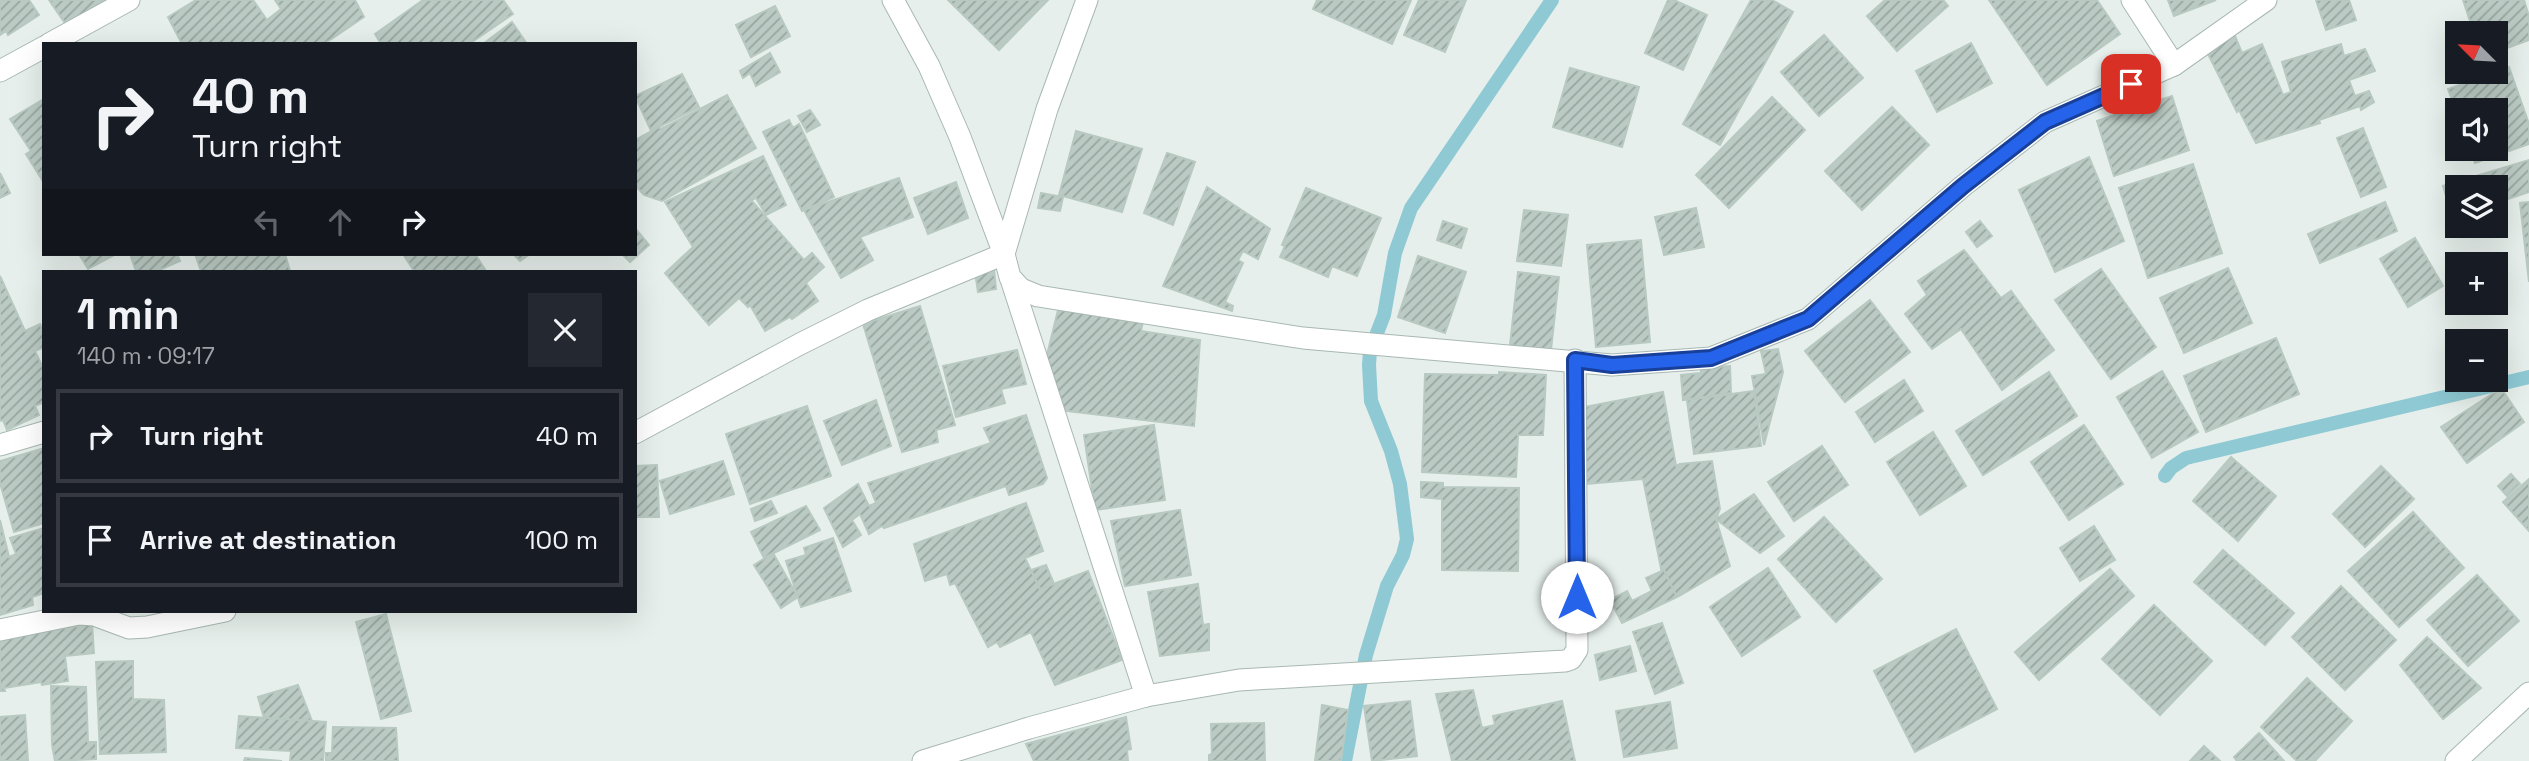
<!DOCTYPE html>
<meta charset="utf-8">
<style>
:root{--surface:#171b24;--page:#242831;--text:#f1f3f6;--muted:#9ea1a6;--line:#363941}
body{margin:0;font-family:"Space Grotesk",sans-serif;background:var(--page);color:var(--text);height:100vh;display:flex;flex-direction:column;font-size:26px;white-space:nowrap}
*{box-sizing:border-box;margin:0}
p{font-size:23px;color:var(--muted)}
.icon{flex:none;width:38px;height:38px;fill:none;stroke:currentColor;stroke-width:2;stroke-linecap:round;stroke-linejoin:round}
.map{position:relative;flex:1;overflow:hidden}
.side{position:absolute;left:42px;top:270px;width:595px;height:343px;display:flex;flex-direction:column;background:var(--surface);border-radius:0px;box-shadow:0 7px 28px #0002}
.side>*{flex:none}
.hud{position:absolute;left:42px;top:42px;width:595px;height:214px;border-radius:0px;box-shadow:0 7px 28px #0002;background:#171b24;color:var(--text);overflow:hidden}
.needle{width:46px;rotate:294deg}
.fabs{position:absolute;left:2445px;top:21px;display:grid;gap:14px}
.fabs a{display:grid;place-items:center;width:63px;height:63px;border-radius:0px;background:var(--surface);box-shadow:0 7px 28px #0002;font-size:35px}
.pin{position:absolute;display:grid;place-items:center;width:60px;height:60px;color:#fff;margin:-30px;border-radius:14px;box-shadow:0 4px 10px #0006}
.me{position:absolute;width:77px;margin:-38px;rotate:0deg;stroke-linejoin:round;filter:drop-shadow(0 0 5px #0008)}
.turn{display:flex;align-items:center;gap:24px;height:147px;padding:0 35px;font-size:32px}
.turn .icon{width:91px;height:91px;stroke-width:2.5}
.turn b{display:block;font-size:49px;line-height:60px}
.lanes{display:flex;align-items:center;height:66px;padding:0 35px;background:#0003;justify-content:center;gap:35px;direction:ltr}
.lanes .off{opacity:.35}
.round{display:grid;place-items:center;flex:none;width:74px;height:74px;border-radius:0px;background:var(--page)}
.summary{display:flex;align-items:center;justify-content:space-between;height:119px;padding:0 35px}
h1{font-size:42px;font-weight:600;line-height:52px}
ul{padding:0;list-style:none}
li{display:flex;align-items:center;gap:21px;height:94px;margin:0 14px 10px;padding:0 21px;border:4px solid var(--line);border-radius:0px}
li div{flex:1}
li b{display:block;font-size:26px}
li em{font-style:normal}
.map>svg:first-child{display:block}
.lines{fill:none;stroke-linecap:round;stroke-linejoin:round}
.stream{stroke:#8ec9d4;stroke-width:14}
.building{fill:url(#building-hatch);stroke:#b8c9c2;stroke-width:2}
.street-casing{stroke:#a8b8b2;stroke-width:23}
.street{stroke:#fff;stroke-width:21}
.route-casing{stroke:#184099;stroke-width:18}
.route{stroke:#2563eb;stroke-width:12}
</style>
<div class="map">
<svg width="2529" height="761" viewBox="0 0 2529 761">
<defs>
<pattern id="building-hatch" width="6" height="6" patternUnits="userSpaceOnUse" patternTransform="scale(1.75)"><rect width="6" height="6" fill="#bbcac4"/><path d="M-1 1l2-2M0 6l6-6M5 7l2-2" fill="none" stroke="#98a6a0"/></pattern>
</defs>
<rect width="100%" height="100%" fill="#e6efeb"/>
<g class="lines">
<!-- stream -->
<g class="stream">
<polyline points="2165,476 2171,468 2186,458 2529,377"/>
<polyline points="1345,761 1366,655 1387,586 1403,555 1407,539 1400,484 1391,451 1371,401 1369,365 1370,351 1384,315 1395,253 1411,208 1552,0"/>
</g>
</g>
<!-- building -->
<g class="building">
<polygon points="0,0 29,0 39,15 8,35 6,31 0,35"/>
<polygon points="49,0 104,0 67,26"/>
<polygon points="196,0 253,0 267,20 281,9 275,0 355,0 364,17 324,44 182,44 168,17"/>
<polygon points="423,0 503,0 513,14 469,44 381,44 375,34"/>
<polygon points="948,0 1048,0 999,50"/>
<polygon points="1317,0 1411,0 1392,44 1313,9"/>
<polygon points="1419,0 1466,0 1445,52 1404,35"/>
<polygon points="1668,0 1674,0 1707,15 1683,70 1645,53"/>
<polygon points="1751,0 1772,0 1793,12 1720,145 1683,124"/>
<polygon points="1885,0 1943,0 1948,6 1897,51 1867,16"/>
<polygon points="1989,0 2097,0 2120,34 2047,85"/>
<polygon points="2168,0 2216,0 2174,16"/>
<polygon points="2316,0 2349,0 2356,20 2326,30"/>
<polygon points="2463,0 2524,0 2529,16 2529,40 2496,52 2496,33 2474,33"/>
<polygon points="775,6 790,36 751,57 736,25"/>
<polygon points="512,22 527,44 483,44"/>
<polygon points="1824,35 1863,78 1819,116 1781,72"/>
<polygon points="2235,36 2242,53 2262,44 2283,95 2291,92 2282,62 2341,44 2344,56 2365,49 2375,71 2349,80 2355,96 2369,91 2374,102 2361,110 2360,106 2319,120 2320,123 2256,143 2239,110 2237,112 2206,50"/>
<polygon points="1971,43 1992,83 1937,112 1916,71"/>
<polygon points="770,53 780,72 756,86 750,73 743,78 740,71"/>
<polygon points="2509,67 2529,124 2529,144 2475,163 2470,149 2496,149 2496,110 2457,110 2457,113 2448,89"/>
<polygon points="1570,68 1639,87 1622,147 1553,127"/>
<polygon points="682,74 699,107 651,131 635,96"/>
<polygon points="727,95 756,148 662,201 644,195 635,185 635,140 659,127 661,129"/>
<polygon points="2172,96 2189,150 2114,176 2097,121"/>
<polygon points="1772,97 1805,130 1729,208 1696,175"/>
<polygon points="44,99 44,183 26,154 31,151 10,119"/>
<polygon points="1892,107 1929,145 1862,210 1825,171"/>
<polygon points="810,110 820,125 807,132 798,116"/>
<polygon points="789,120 793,128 799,124 834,197 802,211 763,132"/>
<polygon points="2363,128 2386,187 2361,197 2337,138"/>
<polygon points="1076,131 1142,149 1122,212 1059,195"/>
<polygon points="1167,153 1195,162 1173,225 1144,213"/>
<polygon points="763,156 786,205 766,215 756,198 751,200 804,260 812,253 824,267 806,283 818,301 792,319 790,317 765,331 750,305 748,307 739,298 709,325 665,273 693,247 665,202"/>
<polygon points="2089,157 2124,241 2055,272 2019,190"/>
<polygon points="2529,160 2529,192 2496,203 2496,187 2457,187 2457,214 2452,216 2443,186"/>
<polygon points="2193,164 2222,253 2148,278 2119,188"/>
<polygon points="0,173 10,193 0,198"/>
<polygon points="899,178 913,217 860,237 873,260 841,278 804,210"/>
<polygon points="956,182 968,218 928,234 914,198"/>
<polygon points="1207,187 1270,229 1258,259 1243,251 1238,260 1243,263 1225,302 1233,306 1232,311 1163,286"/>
<polygon points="1306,188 1381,218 1357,276 1332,266 1328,277 1280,257 1285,246 1282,245"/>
<polygon points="1041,193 1063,197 1060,211 1038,208"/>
<polygon points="2385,202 2397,231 2320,263 2308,234"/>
<polygon points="2529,202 2529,282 2520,203"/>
<polygon points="1696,208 1704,247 1664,255 1655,217"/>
<polygon points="1524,210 1568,215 1561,266 1517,261"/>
<polygon points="1443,221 1467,229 1461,248 1437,240"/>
<polygon points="1980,221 1992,236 1977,247 1966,232"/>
<polygon points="635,228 649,245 630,262 622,254 635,254"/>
<polygon points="2415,238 2443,286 2408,307 2380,259"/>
<polygon points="1641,240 1650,342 1596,347 1587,245"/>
<polygon points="1964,250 2001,298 2011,291 2054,350 2002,390 1961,329 1932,349 1905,314 1927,295 1918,281"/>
<polygon points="79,254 116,254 88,269"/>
<polygon points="139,254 177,254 180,261 157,271 136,271 131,257"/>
<polygon points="195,254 285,254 290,271 201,271"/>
<polygon points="403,254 475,254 486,271 414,271"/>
<polygon points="513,254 530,254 520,261"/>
<polygon points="1418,256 1466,272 1445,333 1398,317"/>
<polygon points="2228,268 2252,323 2184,353 2160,298"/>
<polygon points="994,269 996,289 978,292 975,272"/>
<polygon points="2101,269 2156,347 2111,379 2055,300"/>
<polygon points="1518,272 1559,277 1551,350 1510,345"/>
<polygon points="0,276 25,331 40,324 44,333 44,347 35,351 44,370 44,402 35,406 39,415 7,430 3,420 0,421"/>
<polygon points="1870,300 1910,352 1845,402 1805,351"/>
<polygon points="920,306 955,425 936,430 938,442 902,452 863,324"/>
<polygon points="1059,306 1144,316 1141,331 1200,340 1194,426 1059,410 1046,359"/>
<polygon points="2276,338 2299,394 2206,432 2184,376"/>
<polygon points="1778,349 1783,372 1764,445 1752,376 1766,374 1761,351"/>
<polygon points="1017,350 1026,384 1001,389 1005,403 956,417 943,366"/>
<polygon points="1730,366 1731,393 1683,400 1681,375 1701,373 1701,368"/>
<polygon points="2162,371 2198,432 2152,458 2117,397"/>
<polygon points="1499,372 1546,375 1543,435 1518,435 1516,477 1422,472 1425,374 1499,375"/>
<polygon points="2049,372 2077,416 1983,475 1956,431"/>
<polygon points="1904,380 1923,411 1875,442 1856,412"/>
<polygon points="2501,388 2524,422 2467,463 2441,427"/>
<polygon points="1754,391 1761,446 1694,454 1687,400"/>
<polygon points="1663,392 1676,466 1680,464 1712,461 1720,509 1716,519 1730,566 1679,596 1667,598 1643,479 1587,484 1574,409"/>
<polygon points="876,400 891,446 842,465 824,421"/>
<polygon points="807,406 831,476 750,504 726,434"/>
<polygon points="1026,415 1047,478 1043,484 1009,495 1006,486 884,528 882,526 869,534 860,514 852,520 861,535 843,547 824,508 858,484 869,506 876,503 868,483 991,443 984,428"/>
<polygon points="1154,425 1165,500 1095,510 1084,435"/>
<polygon points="2084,425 2123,484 2069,520 2031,462"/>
<polygon points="1933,432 1966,486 1920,515 1887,462"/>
<polygon points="1822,446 1848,485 1794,521 1768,482"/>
<polygon points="44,448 44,523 14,532 0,483 0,461"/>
<polygon points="2231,457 2276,496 2238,541 2193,501"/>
<polygon points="723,461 734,494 670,514 660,481"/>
<polygon points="657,465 659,517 635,517 635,466"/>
<polygon points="2381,466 2414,499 2365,547 2333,514"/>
<polygon points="2511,474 2520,484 2507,496 2498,486"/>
<polygon points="2529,479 2529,531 2503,502"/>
<polygon points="1421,482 1443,483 1443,487 1519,488 1518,571 1442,570 1442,499 1421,497"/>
<polygon points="1754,494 1784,536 1760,553 1716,519"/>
<polygon points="771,501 777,513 755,521 751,509"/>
<polygon points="1026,503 1043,551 1025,558 1040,589 1088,571 1122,660 1055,685 1031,632 1000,647 997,642 988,647 955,583 950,585 947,574 925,581 914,544"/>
<polygon points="806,506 820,530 764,558 751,532"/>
<polygon points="1180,510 1191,575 1125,586 1111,521"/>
<polygon points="2413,512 2464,568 2399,627 2348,571"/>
<polygon points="1824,517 1882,579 1836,622 1778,559"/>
<polygon points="0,520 9,557 16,554 10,538 44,528 44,593 32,597 33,605 0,615"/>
<polygon points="2094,526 2115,560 2080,581 2060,548"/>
<polygon points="833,538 851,591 801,607 786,561 806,555 804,548"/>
<polygon points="2223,550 2294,613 2265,645 2194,582"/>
<polygon points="773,553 798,597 781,608 754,565"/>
<polygon points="1046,565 1054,584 1040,589 1031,570"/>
<polygon points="1768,568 1800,617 1742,656 1710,607"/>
<polygon points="2110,569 2134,596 2039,680 2015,652"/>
<polygon points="1664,570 1677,597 1622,623 1610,600 1627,591 1632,601 1652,591 1646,578"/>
<polygon points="2477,575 2519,621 2468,666 2427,620"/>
<polygon points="1198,584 1203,625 1209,624 1209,650 1160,656 1148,592"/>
<polygon points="2341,586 2396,640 2345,690 2292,637"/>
<polygon points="2154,605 2212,661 2160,715 2102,659"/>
<polygon points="386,614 411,711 381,719 356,622"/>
<polygon points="1662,623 1683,683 1655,694 1633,632"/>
<polygon points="92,624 94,653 65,656 68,681 42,685 41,682 4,688 5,691 0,691 0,638"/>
<polygon points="1956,629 1997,709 1915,752 1874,671"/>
<polygon points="2427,637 2481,688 2443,719 2400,665"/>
<polygon points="1630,646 1636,671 1600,680 1595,655"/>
<polygon points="133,661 133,699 164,700 166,752 100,754 96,662"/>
<polygon points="2307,678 2352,721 2315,761 2297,761 2261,727"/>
<polygon points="298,685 312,721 264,718 258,697"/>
<polygon points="51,686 86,687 88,742 96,742 96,759 55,761 52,745"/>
<polygon points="1473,690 1482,728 1495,725 1493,716 1562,701 1575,761 1452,761 1436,694"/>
<polygon points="1410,701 1417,756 1372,761 1364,706"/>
<polygon points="1670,702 1677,748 1624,757 1616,711"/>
<polygon points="1322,705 1348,710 1341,761 1315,761"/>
<polygon points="25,715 28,761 0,761 0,717"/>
<polygon points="239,716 326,722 323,761 290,761 291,751 236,748"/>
<polygon points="1126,717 1131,749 1127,750 1128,761 1034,761 1026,744"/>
<polygon points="1264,723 1265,761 1209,761 1209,755 1212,754 1211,724"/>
<polygon points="333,727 396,728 398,761 326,761 326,753 332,753"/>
<polygon points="2259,733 2284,761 2237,761 2234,757"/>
<polygon points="2204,746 2220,761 2190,761"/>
<polygon points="245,758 282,761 244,761"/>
</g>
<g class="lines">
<!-- street casing -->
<g class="street-casing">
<g id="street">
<polyline points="893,0 929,66 960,137 1004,254 1010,277 1021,289 1038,296 1303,338 1612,365 1711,358 1808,319 1963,186 2045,122 2174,65 2266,0"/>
<polyline points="2132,0 2174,65"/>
<polyline points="49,44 129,0"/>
<polyline points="0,71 44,47"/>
<polyline points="1011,279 1146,696"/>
<polyline points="635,433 800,344 868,310 1004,254 1047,109 1087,0"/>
<polyline points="0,445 44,432"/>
<polyline points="0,630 79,614 94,615 129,628 147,627 225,611"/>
<polyline points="923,761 1029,728 1146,696 1239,680 1565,661 1571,659 1577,650 1575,360"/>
<polyline points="2456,761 2529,693"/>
</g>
</g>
<!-- street -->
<use href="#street" class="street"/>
</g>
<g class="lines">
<!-- route casing -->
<g class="route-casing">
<polyline id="route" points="1577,597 1575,360 1612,365 1711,358 1808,319 1963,186 2045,122 2131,84"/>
</g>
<!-- route -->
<use href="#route" class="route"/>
</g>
</svg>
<div class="fabs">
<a><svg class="needle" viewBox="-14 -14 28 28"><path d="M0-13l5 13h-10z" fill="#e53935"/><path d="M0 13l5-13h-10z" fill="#9ea1a6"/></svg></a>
<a><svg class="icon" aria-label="sound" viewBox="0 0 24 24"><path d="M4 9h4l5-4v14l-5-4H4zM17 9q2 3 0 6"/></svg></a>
<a><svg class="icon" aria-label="layers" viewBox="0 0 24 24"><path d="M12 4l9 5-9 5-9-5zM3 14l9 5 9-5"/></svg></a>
<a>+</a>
<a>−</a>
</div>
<div class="pin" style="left:2131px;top:84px;background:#d93025"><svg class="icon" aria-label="arrive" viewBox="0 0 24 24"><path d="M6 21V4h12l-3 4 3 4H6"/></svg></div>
<svg class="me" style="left:1577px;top:597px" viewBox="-20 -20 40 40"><circle r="19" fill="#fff"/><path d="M0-13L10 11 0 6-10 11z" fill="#2563eb"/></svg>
<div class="hud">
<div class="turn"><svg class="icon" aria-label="right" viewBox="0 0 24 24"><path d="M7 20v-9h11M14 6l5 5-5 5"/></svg><div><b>40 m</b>Turn right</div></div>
<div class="lanes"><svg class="icon off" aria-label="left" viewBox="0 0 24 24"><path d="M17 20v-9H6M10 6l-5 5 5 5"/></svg><svg class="icon off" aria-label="ahead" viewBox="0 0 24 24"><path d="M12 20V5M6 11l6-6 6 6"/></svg><svg class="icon" aria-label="right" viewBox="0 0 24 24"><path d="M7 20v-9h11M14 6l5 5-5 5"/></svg></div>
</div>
<section class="side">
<div class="summary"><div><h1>1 min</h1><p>140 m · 09:17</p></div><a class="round"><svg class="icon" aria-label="close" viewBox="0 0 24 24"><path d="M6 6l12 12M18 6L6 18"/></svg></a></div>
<ul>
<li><svg class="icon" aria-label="right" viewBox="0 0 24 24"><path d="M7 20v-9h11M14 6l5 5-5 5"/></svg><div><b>Turn right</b></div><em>40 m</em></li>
<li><svg class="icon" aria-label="arrive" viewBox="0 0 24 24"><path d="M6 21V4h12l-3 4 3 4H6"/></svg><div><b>Arrive at destination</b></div><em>100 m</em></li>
</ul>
</section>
</div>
